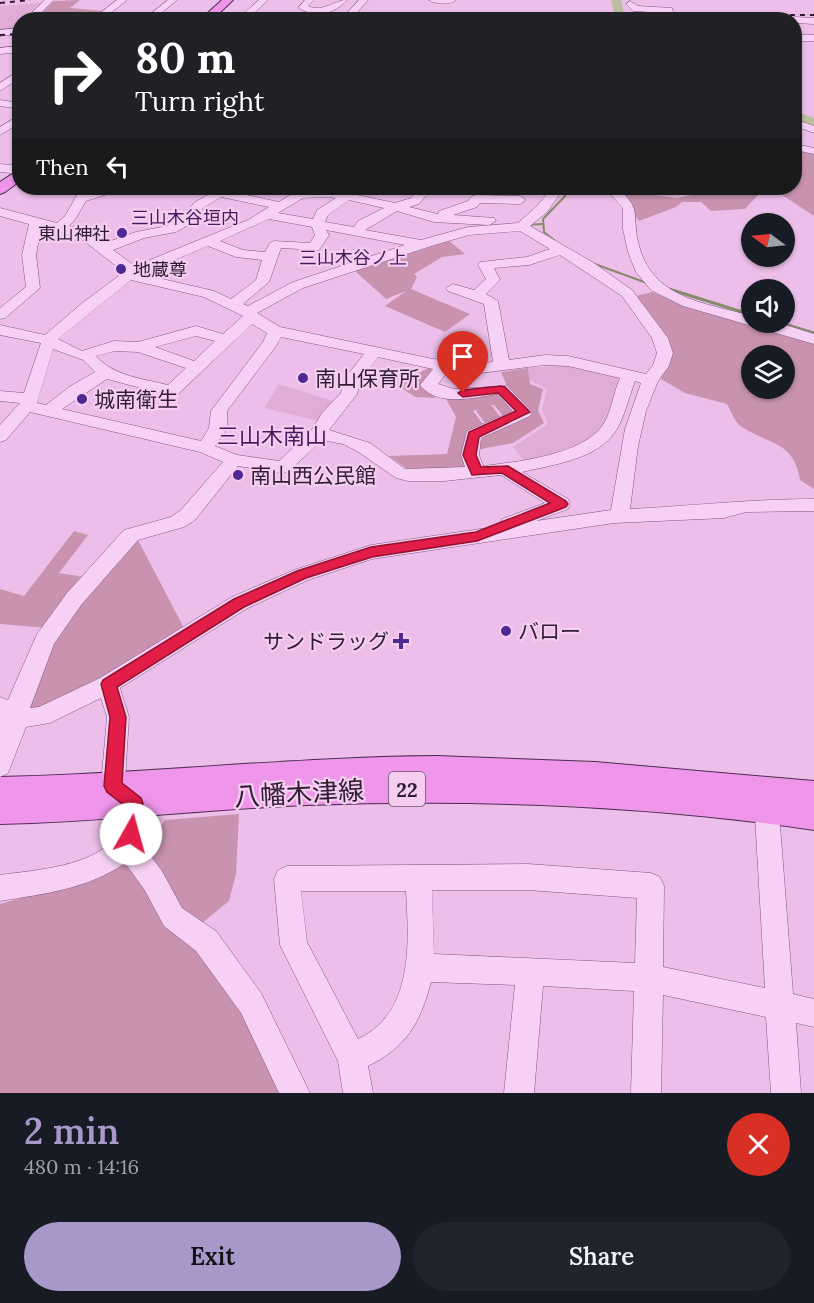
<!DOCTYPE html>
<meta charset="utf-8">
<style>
:root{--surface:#171b24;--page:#20242c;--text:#f1f3f6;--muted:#9ea1a6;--accent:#a798c9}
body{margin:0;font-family:Lora,"Noto Sans JP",serif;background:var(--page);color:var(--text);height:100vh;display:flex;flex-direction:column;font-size:22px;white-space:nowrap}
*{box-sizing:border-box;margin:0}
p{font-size:20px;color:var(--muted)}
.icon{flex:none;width:33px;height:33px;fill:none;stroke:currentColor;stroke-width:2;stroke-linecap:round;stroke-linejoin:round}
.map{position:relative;height:1093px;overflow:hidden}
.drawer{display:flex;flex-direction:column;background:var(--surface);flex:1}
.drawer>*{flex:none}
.top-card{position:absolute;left:12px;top:12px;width:790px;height:183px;border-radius:24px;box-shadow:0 2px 4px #0004;background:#202124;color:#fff;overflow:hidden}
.needle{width:39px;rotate:285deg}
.tools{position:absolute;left:741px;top:213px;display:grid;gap:12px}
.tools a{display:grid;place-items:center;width:54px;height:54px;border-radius:50%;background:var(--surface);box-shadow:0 2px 4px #0004;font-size:30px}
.pin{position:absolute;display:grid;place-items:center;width:51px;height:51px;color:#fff;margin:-62px -26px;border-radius:50% 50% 50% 0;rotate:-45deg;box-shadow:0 0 6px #0007}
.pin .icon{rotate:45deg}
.me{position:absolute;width:66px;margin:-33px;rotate:7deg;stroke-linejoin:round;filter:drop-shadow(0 0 4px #0008)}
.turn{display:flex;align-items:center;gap:21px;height:126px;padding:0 24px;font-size:27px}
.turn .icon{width:78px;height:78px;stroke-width:2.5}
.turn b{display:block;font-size:42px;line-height:51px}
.then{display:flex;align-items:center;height:57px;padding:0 24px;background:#0003;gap:12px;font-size:22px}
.round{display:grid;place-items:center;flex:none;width:63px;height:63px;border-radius:32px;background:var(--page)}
.head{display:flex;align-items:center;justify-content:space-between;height:102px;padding:0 24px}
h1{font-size:36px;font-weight:600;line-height:45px;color:var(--accent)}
.action{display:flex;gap:12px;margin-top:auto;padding:12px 24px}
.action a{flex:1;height:69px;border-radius:36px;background:var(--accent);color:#111;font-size:24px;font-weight:600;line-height:69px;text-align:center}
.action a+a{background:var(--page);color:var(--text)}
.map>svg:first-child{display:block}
.farmland{fill:#e1acd7}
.green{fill:#c993b0;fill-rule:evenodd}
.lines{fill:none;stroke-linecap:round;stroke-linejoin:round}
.stream-far1{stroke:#878b69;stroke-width:2}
.stream{stroke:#878b69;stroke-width:3}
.river{fill:#bcbea1;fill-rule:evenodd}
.minor-casing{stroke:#7f5884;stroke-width:1}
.major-casing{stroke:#4b2c51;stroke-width:2}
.minor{fill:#f7d1f5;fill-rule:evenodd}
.major{fill:#ef96eb;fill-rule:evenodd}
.rail{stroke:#301c33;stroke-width:2;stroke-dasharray:5 5;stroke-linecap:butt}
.route{fill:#e11d48;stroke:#92132f;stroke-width:1.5}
.poi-dot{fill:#4d2991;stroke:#f4cdf1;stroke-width:2}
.labels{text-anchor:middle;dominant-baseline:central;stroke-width:4.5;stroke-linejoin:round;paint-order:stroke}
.far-neighbourhood-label{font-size:18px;fill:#421c5f;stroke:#f4cdf1}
.far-poi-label{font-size:18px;fill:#301c33;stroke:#f4cdf1;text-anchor:end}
.shield{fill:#f4cdf1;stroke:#6b516c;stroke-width:1.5}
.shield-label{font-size:20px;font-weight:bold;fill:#301c33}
.poi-label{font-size:21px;fill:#301c33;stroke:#f4cdf1;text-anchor:start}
.neighbourhood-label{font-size:22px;fill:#421c5f;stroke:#f4cdf1}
.near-street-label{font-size:26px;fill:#301c33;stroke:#f4cdf1}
</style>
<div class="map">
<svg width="814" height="1093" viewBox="0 0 814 1093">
<rect width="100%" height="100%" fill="#ecbee9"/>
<!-- farmland -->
<g class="farmland">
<polygon points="39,3 9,32 0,33 0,6"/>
<polygon points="635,188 698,188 671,196 641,191"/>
<polygon points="570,365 628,378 606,433 527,464 513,447 548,424 542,409 547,389 530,380 528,368"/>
<polygon points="279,384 335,402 319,421 264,408"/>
</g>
<!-- green -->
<g class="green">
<polygon points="80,0 70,8 104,11 92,19 32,20 54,1"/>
<polygon points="795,149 814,153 814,216 782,195 761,192 745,209 711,211 701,202 682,202 676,207 639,221 618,188 628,188 633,192 677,198 724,188 795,188"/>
<polygon points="449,241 465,254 442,257 414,274 417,277 411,289 470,314 445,332 385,306 406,291 386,299 355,271"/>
<path d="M652 292 688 306 814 344V489L800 480C794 441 770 445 742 427 735 423 731 411 727 404L685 393 661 379 673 354 636 296ZM752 356H784V388H752Z"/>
<polygon points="430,367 434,371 423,388 436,398 415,397 397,385"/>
<polygon points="528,368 530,384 543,389 538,410 544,423 513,443 476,450 485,433 529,414 506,384 501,372"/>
<polygon points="502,391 516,411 504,417 494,405 491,405 502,419 486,424 476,411 479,409 473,411 483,424 465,453 465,468 410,471 389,456 447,454 456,417 446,399"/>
<polygon points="74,531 88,535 59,573 91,578 48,628 0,624 0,589 24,596"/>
<polygon points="138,540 185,630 41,712 18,715 54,636"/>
<polygon points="239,814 236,874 229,901 196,928 163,893 142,852 165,820"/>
<polygon points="131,858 246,1008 286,1093 0,1093 0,904 101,876"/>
</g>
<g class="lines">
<!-- stream-far1 -->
<g class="stream-far1">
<polyline points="620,20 621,17"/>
<polyline points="619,188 632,207 635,220"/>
<polyline points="527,225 542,224"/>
<polyline points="555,241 544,232 543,219 565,196 567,188"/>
<polyline points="592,263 647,283"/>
</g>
<!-- stream -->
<g class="stream">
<polyline points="669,289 752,315"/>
<polyline points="778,322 814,333"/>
</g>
<!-- river -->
<g class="river">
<polygon points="611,0 621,0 624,13 629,20 618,20 614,14"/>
<polygon points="795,111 814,118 814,127 795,120"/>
</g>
<!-- minor casing -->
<g class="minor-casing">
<g id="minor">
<polygon points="45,0 54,0 34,20 24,20"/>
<polygon points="117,0 127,0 102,20 91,20"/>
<polygon points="168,0 177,0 153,20 143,20"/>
<polygon points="259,0 268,0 248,19 200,19 205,16 243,14"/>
<path d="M305 0H314L308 6C324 13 333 0 347 0 335 14 316 18 300 9L299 7Z"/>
<polygon points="359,0 368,0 354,16 348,16 348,12"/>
<path d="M429 0H455V1C449 5 434 4 429 0Z"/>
<polygon points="630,1 638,6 672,8 675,20 666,20 665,13 633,11 626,4"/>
<polygon points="608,13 611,14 613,20 435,20 441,14"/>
<polygon points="795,17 814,18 814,24 795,23 795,20 791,20"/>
<polygon points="20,28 20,34 0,36 0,30"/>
<rect x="795" y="35" width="19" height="6"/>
<polygon points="20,46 20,52 0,54 0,48"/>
<polygon points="20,70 20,78 0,91 0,83"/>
<polygon points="0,100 20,103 20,109 0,106"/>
<polygon points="20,115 20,123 0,135 0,127"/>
<polygon points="795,119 814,126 814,133 795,126"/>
<polygon points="795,144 814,148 814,154 795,150"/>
<polygon points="0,164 20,166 20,174 0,172"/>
<path d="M102 188H119L117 191 86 201 76 218 69 226 89 231 105 243 136 232 167 226 180 218 195 202 219 189 279 202 290 195 284 193V188L301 190 329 189 395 203 411 198 420 188H432L419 204 409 207 438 214 439 211 468 201 472 196 476 195 520 196 526 200 520 204 480 203 477 207 453 215 494 218 496 221 489 225 434 222 397 211 365 230 421 240 468 227 518 223 537 206 552 188H564L547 212 530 226 594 263 632 290 668 338 673 353 669 366 658 381 646 411 638 446 630 509C692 506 752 499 814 499V511L746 512 724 518 614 523 372 559 308 580 246 609 120 688 129 717 125 781C151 801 153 811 140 842L162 871 182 908 216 931 261 993 310 1093H279L241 1013 196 951 164 926 144 889 125 863C88 889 43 894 0 901V875C35 870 95 867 117 835 122 828 122 816 122 808L104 794 101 786 107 717 101 698 50 723 26 727 8 773 0 777V697L8 700 37 634 67 593 124 530 171 517 181 510 223 462 200 452 30 412 6 440 0 442V425L20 403 0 401V391L24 393 41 343 0 335V325L45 335 81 304 124 272 79 237 41 227 36 255 40 288 5 318 0 319V308L26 287 22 255 29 224 0 216V208L57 223 65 216 77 195ZM221 197 269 207 248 220 135 266 113 250 144 238 176 232 190 224 203 208ZM329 197 336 198 317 210 313 219 278 213 303 198ZM349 200 384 208 358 221 354 227 325 222 328 215ZM269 219 312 227 315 235 310 243 274 241 270 243 265 252 243 250 220 241ZM326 230 405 245 293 282 248 306 243 304 269 282 281 248 319 250 329 235ZM520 231 550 249 527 257 480 262 478 265 486 279 474 290 453 284 446 288 448 291 484 304 493 362 480 363 433 359 280 327 257 313 303 288 428 247 469 235ZM208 246 236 257 262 260 256 280 231 299 214 291 141 274ZM560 255 622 296 652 338 657 353 653 365 646 374 568 356 545 355 509 360 498 301 486 294 500 280 494 268 529 265ZM131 280 204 297 243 316 223 334 196 326 138 342 114 341 82 351 58 339ZM252 324 267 333 263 342 211 411 209 428 201 441 62 409 107 379 171 396 177 395ZM196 336 215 341 194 361 155 347ZM281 337 364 354 345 378 341 393 322 413 311 431 279 461 237 455 215 446 227 428V411L276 346ZM53 349 83 360 95 372 69 387 46 405 37 403ZM115 351 138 352 186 368 168 385C144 379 113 376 96 356ZM378 357 433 369 420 385C436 407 474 398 497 394L513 411 467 431 461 455 465 467 405 469 370 443 329 430 357 394 361 379ZM545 365 568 366 620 378C613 393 611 418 599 430 574 456 516 462 483 466L479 455 481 438 530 416 532 412 507 386 454 389 438 384 445 375 455 371 480 373ZM635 381 641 383 625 429 611 510 536 521 568 509 570 504 568 499 522 472C552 465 600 459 617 429 625 415 629 397 635 381ZM322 440 343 444 357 451 396 478 408 481H444L501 475 545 503 502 519 501 526 371 545 294 570 232 597 100 678 39 707 30 708 54 644 81 605 138 540 184 527 195 520 238 466 283 473 289 471Z"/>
<path d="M605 188H618C640 209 633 210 637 237 648 298 701 302 752 316V322H776L814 334V344L683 306 651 290 636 272 628 252 623 229V208Z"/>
<path d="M766 788 775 791 778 799 793 994 814 999V1027L796 1023 801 1093H771L766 1017 663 995 661 1093H631L634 991 543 986 534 1093H504L515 985 431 982C420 1023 407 1047 368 1066L373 1093H343L338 1061 280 945 274 879 278 870 287 866 528 864 651 873 660 877 664 886 663 967 765 988 754 799 757 791ZM432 890H528L637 898 635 963 434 954ZM301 891H406C409 942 414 1013 358 1039L307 942Z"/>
</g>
</g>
<!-- major casing -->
<g class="major-casing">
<g id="major">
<polygon points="222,0 233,0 212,20 200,20"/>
<polygon points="20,169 20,181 5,192 0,194 0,182"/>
<path d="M436 756 595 762 814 781V830C647 805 476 799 308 805 205 809 103 822 0 824V777C146 774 291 757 436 756Z"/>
</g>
</g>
<!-- minor -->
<use href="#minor" class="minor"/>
<!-- major -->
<use href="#major" class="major"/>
<!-- rail -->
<g class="rail">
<polyline points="0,3 30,0"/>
<polyline points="247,20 308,16"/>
<polyline points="300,20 502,14 814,15"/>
<polyline points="0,35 20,34"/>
</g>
</g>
<!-- route -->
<polygon class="route" points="501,386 505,387 530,412 479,437 476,455 481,467 508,466 566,501 568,504 566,507 477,541 372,557 306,578 244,607 117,687 126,717 122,783 141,798 143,803 137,839 131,842 125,839 122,834 126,807 107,792 104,786 110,717 101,684 103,680 234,599 297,571 371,547 476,532 550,503 502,473 472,475 463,455 469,432 516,411 498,393 463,397 458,393 463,390"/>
<!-- markers -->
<g class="poi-dot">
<circle cx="122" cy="233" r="6"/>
<circle cx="121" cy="269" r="6"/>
<circle cx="303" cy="378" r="6"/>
<circle cx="82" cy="399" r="6"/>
<circle cx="238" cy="475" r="6"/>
<circle cx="506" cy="631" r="6"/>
<path d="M398 632h6v6h6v6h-6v6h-6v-6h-6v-6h6z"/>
</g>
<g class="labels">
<!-- far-neighbourhood labels -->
<g class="far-neighbourhood-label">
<text x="185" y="217">三山木谷垣内</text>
<text x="353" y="257">三山木谷ノ上</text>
</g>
<!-- far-poi labels -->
<g class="far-poi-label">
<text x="110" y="233">東山神社</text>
<text x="133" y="269" text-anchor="start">地蔵尊</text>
</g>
<!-- shield labels -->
<rect class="shield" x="389" y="772" width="36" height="34" rx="4.5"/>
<g class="shield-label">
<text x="407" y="789">22</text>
</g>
<!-- poi labels -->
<g class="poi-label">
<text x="315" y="378">南山保育所</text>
<text x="94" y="399">城南衛生</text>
<text x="250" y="475">南山西公民館</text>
<text x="518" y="631">バロー</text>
<text x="389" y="641" text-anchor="end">サンドラッグ</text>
</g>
<!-- neighbourhood labels -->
<g class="neighbourhood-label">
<text x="272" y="436">三山木南山</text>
</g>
<!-- near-street labels -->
<g class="near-street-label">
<text transform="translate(299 793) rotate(-3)">八幡木津線</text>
</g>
</g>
</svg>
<div class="tools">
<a><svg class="needle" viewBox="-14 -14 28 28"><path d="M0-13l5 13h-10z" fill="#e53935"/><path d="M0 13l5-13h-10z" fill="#9ea1a6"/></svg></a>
<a><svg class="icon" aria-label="sound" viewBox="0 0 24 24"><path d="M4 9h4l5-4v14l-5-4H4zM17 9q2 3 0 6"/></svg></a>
<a><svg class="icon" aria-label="layers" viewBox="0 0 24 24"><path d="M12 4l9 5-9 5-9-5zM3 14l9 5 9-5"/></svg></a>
</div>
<div class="pin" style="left:463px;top:393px;background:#d93025"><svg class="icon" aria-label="arrive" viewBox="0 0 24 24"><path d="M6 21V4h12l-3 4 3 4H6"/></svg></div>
<svg class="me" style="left:131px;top:834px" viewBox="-20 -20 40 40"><circle r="19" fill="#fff"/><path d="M0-13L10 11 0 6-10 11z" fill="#e11d48"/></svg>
<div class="top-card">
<div class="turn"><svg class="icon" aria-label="right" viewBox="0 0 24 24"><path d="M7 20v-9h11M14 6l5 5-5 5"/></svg><div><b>80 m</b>Turn right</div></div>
<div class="then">Then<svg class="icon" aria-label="left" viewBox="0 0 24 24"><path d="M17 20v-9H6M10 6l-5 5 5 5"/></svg></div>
</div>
</div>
<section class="drawer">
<div class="head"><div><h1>2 min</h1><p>480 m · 14:16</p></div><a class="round" style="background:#d93025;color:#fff"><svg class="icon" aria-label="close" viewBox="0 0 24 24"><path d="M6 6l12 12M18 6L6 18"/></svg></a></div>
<div class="action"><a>Exit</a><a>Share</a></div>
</section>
